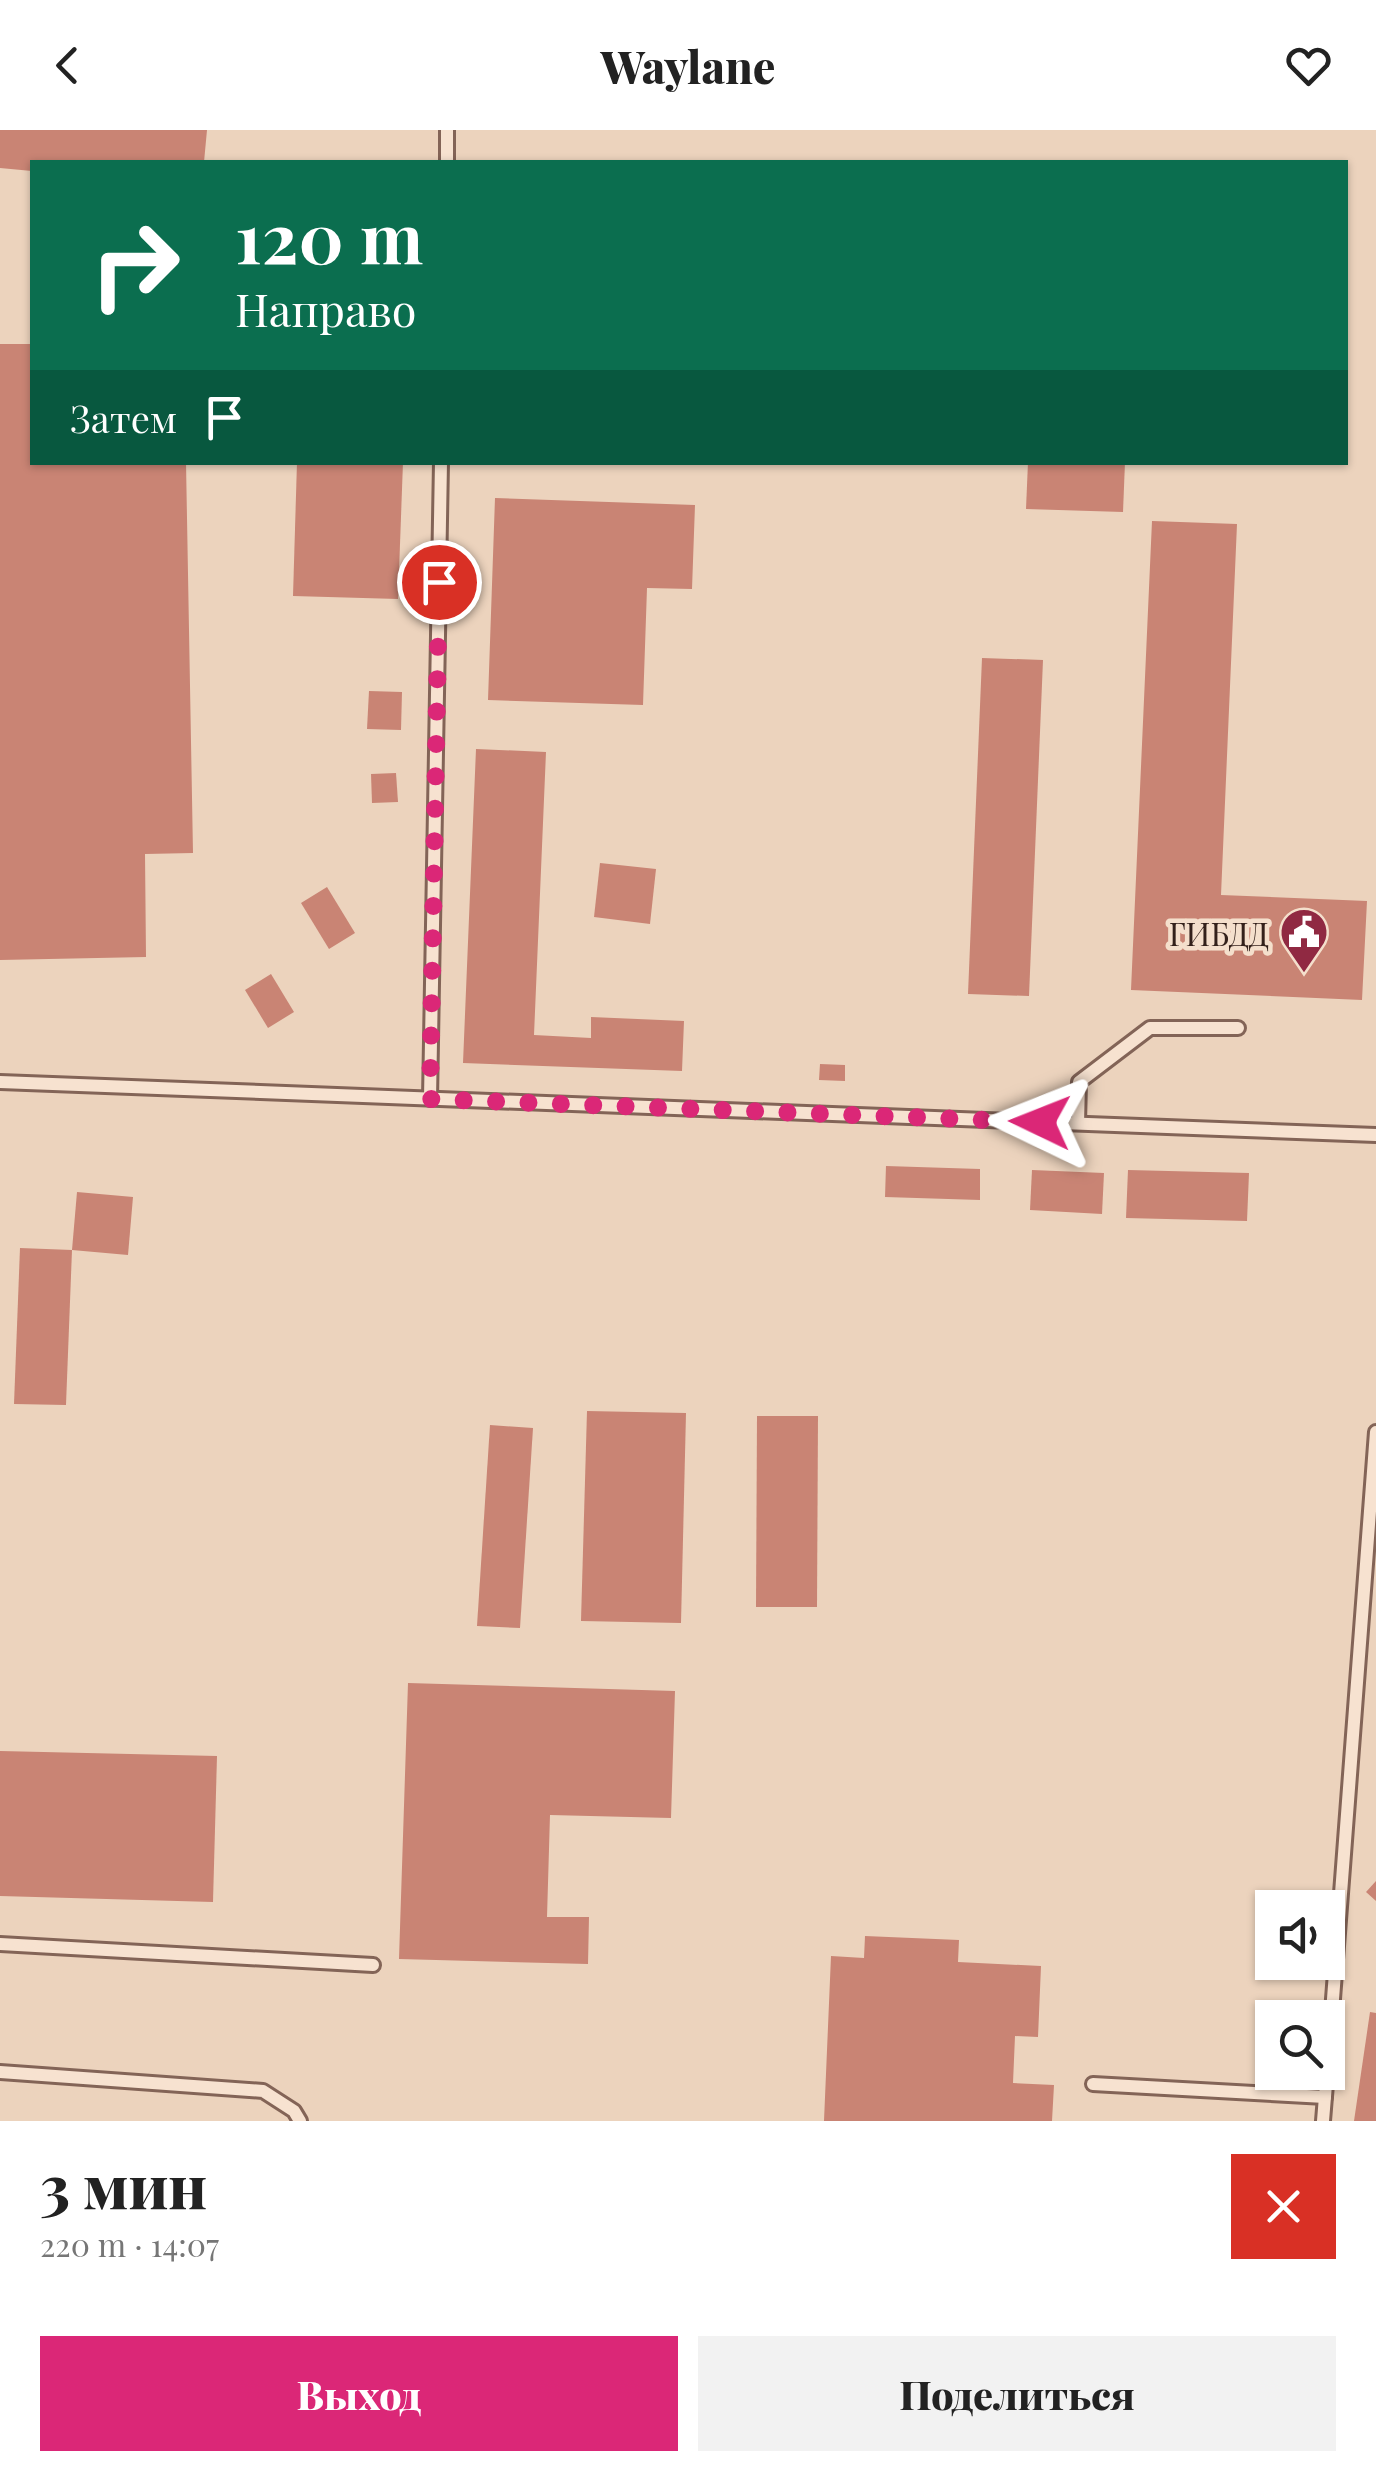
<!DOCTYPE html>
<html lang="ru">
<meta charset="utf-8">
<style>
:root{--surface:#fff;--page:#f2f2f2;--text:#222;--muted:#767676;--accent:#db2777}
body{margin:0;font-family:"Playfair Display",serif;background:var(--page);color:var(--text);height:100vh;display:flex;flex-direction:column;font-size:38px;white-space:nowrap}
*{box-sizing:border-box;margin:0}
p{font-size:32px;color:var(--muted)}
.icon{flex:none;width:55px;height:55px;fill:none;stroke:currentColor;stroke-width:2;stroke-linecap:round;stroke-linejoin:round}
.map{position:relative;height:1991px;overflow:hidden}
.side{display:flex;flex-direction:column;background:var(--surface);flex:1}
.side>*{flex:none}
.top-card{position:absolute;left:30px;top:30px;width:1318px;height:305px;border-radius:0px;box-shadow:0 2px 8px #0004;background:#0b6e4f;color:#fff;overflow:hidden}
.fabs{position:absolute;left:1255px;top:1760px;display:grid;gap:20px}
.fabs a{display:grid;place-items:center;width:90px;height:90px;border-radius:0px;background:var(--surface);box-shadow:0 2px 8px #0004;font-size:50px}
.pin{position:absolute;display:grid;place-items:center;width:85px;height:85px;color:#fff;margin:-42px;border:5px solid #fff;border-radius:50%;box-shadow:0 2px 10px #0007}
.me{position:absolute;width:110px;margin:-55px;rotate:272deg;stroke-linejoin:round;filter:drop-shadow(0 0 8px #0008)}
.turn{display:flex;align-items:center;gap:35px;height:210px;padding:0 40px;font-size:45px}
.turn .icon{width:130px;height:130px;stroke-width:2.5}
.turn b{display:block;font-size:70px;line-height:85px}
.then{display:flex;align-items:center;height:95px;padding:0 40px;background:#0003;gap:20px;font-size:38px}
.round{display:grid;place-items:center;flex:none;width:105px;height:105px;border-radius:0px;background:var(--page)}
.summary{display:flex;align-items:center;justify-content:space-between;height:170px;padding:0 40px}
h1{font-size:60px;font-weight:800;line-height:75px}
.action{display:flex;gap:20px;margin-top:auto;padding:20px 40px}
.action a{flex:1;height:115px;border-radius:0px;background:var(--accent);color:#fff;font-size:40px;font-weight:800;line-height:115px;text-align:center}
.action a+a{background:var(--page);color:var(--text)}
header{display:flex;justify-content:space-between;align-items:center;height:130px;padding:0 40px;background:var(--surface);font-size:45px;font-weight:800}
.map>svg:first-child{display:block}
.building{fill:#c98474}
.lines{fill:none;stroke-linecap:round;stroke-linejoin:round}
.service-casing{stroke:#836457;stroke-width:18}
.service{stroke:#f7e2d0;stroke-width:12}
.route{stroke:#db2777;stroke-width:18;stroke-dasharray:0 32.4}
.labels{text-anchor:middle;dominant-baseline:central;stroke-width:9;stroke-linejoin:round;paint-order:stroke}
.poi-label{font-size:32px;fill:#33211b;stroke:#f4dfcc;text-anchor:end}
</style>
<header><svg class="icon" aria-label="back" viewBox="0 0 24 24"><path d="M15 5l-7 7 7 7"/></svg>Waylane<svg class="icon" aria-label="heart" viewBox="0 0 24 24"><path d="M12 20l-8-8c-3-5 5-10 8-4 3-6 11-1 8 4z"/></svg></header>
<div class="map">
<svg width="1376" height="1991" viewBox="0 0 1376 1991">
<rect width="100%" height="100%" fill="#ecd3bd"/>
<!-- building -->
<g class="building">
<polygon points="0,0 207,0 204,32 32,32 32,41 0,38"/>
<polygon points="0,214 32,214 32,332 186,332 193,723 145,724 146,827 0,830"/>
<polygon points="297,332 403,332 398,469 293,466"/>
<polygon points="1028,332 1125,332 1123,382 1026,379"/>
<polygon points="495,368 695,375 692,459 647,458 643,575 488,570"/>
<polygon points="1152,391 1237,394 1221,765 1367,771 1362,870 1131,860"/>
<polygon points="982,528 1043,530 1029,866 968,864"/>
<polygon points="369,561 402,562 401,600 367,599"/>
<polygon points="476,619 546,622 534,905 591,908 591,887 684,891 682,941 463,933"/>
<polygon points="396,643 398,672 372,673 371,644"/>
<polygon points="600,733 656,739 650,794 594,787"/>
<polygon points="327,757 355,803 329,819 301,773"/>
<polygon points="271,844 294,882 268,898 245,860"/>
<polygon points="820,934 845,935 845,951 819,950"/>
<polygon points="886,1036 980,1039 980,1070 885,1067"/>
<polygon points="1032,1040 1104,1043 1102,1084 1030,1080"/>
<polygon points="1128,1040 1249,1043 1247,1091 1126,1088"/>
<polygon points="77,1062 133,1067 128,1125 72,1120"/>
<polygon points="20,1118 72,1120 66,1275 14,1274"/>
<polygon points="587,1281 686,1283 681,1493 581,1491"/>
<polygon points="757,1286 818,1286 817,1477 756,1477"/>
<polygon points="490,1295 533,1298 520,1498 477,1496"/>
<polygon points="408,1553 675,1561 671,1688 550,1685 547,1787 589,1787 588,1834 399,1829"/>
<polygon points="0,1621 217,1626 213,1772 0,1766"/>
<polygon points="1376,1751 1376,1771 1366,1762"/>
<polygon points="865,1806 959,1810 958,1832 1041,1836 1038,1907 1015,1906 1013,1953 1054,1955 1052,1991 824,1991 831,1826 864,1828"/>
<polygon points="1370,1882 1376,1883 1376,1991 1354,1991"/>
</g>
<g class="lines">
<!-- service casing -->
<g class="service-casing">
<g id="service">
<polyline points="447,32 447,0"/>
<polyline points="0,952 1376,1005"/>
<polyline points="430,969 441,332"/>
<polyline points="1078,993 1079,952 1150,898 1238,898"/>
<polyline points="0,1814 373,1835"/>
<polyline points="1328,1935 1376,1302"/>
<polyline points="0,1942 263,1961 294,1981 300,1991"/>
<polyline points="1093,1954 1325,1967"/>
<polyline points="1323,1991 1327,1942"/>
</g>
</g>
<!-- service -->
<use href="#service" class="service"/>
</g>
<g class="lines">
<!-- route -->
<polyline class="route" points="439,452 430,969 1040,992"/>
</g>
<!-- icons -->
<defs>
<g id="civic-pin" transform="scale(2.5)"><path d="M0 17L-7.5 6A9.5 9.5 0 1 1 7.5 6Z" fill="#902942" stroke="#f4dfcc"/><path d="M-.6-6.5H3V-4.5H.6V-3L4-1V1h2V6H-6V1h2V-1L-.6-3ZM-1.2 2.5V6h2.4V2.5Z" fill="#fff"/></g>
</defs>
<g fill-rule="evenodd">
<use href="#civic-pin" x="1304" y="802"/>
</g>
<g class="labels">
<!-- poi labels -->
<g class="poi-label">
<text x="1269" y="802">ГИБДД</text>
</g>
</g>
</svg>
<div class="fabs">
<a><svg class="icon" aria-label="sound" viewBox="0 0 24 24"><path d="M4 9h4l5-4v14l-5-4H4zM17 9q2 3 0 6"/></svg></a>
<a><svg class="icon" aria-label="search" viewBox="0 0 24 24"><circle cx="10" cy="10" r="6"/><path d="M15 15l6 6"/></svg></a>
</div>
<div class="pin" style="left:439px;top:452px;background:#d93025"><svg class="icon" aria-label="arrive" viewBox="0 0 24 24"><path d="M6 21V4h12l-3 4 3 4H6"/></svg></div>
<svg class="me" style="left:1040px;top:992px" viewBox="-20 -20 40 40"><path d="M0-17L14 15 0 8-14 15z" fill="#db2777" stroke="#fff" stroke-width="4"/></svg>
<div class="top-card">
<div class="turn"><svg class="icon" aria-label="right" viewBox="0 0 24 24"><path d="M7 20v-9h11M14 6l5 5-5 5"/></svg><div><b>120 m</b>Направо</div></div>
<div class="then">Затем<svg class="icon" aria-label="arrive" viewBox="0 0 24 24"><path d="M6 21V4h12l-3 4 3 4H6"/></svg></div>
</div>
</div>
<section class="side">
<div class="summary"><div><h1>3 мин</h1><p>220 m · 14:07</p></div><a class="round" style="background:#d93025;color:#fff"><svg class="icon" aria-label="close" viewBox="0 0 24 24"><path d="M6 6l12 12M18 6L6 18"/></svg></a></div>
<div class="action"><a>Выход</a><a>Поделиться</a></div>
</section>
